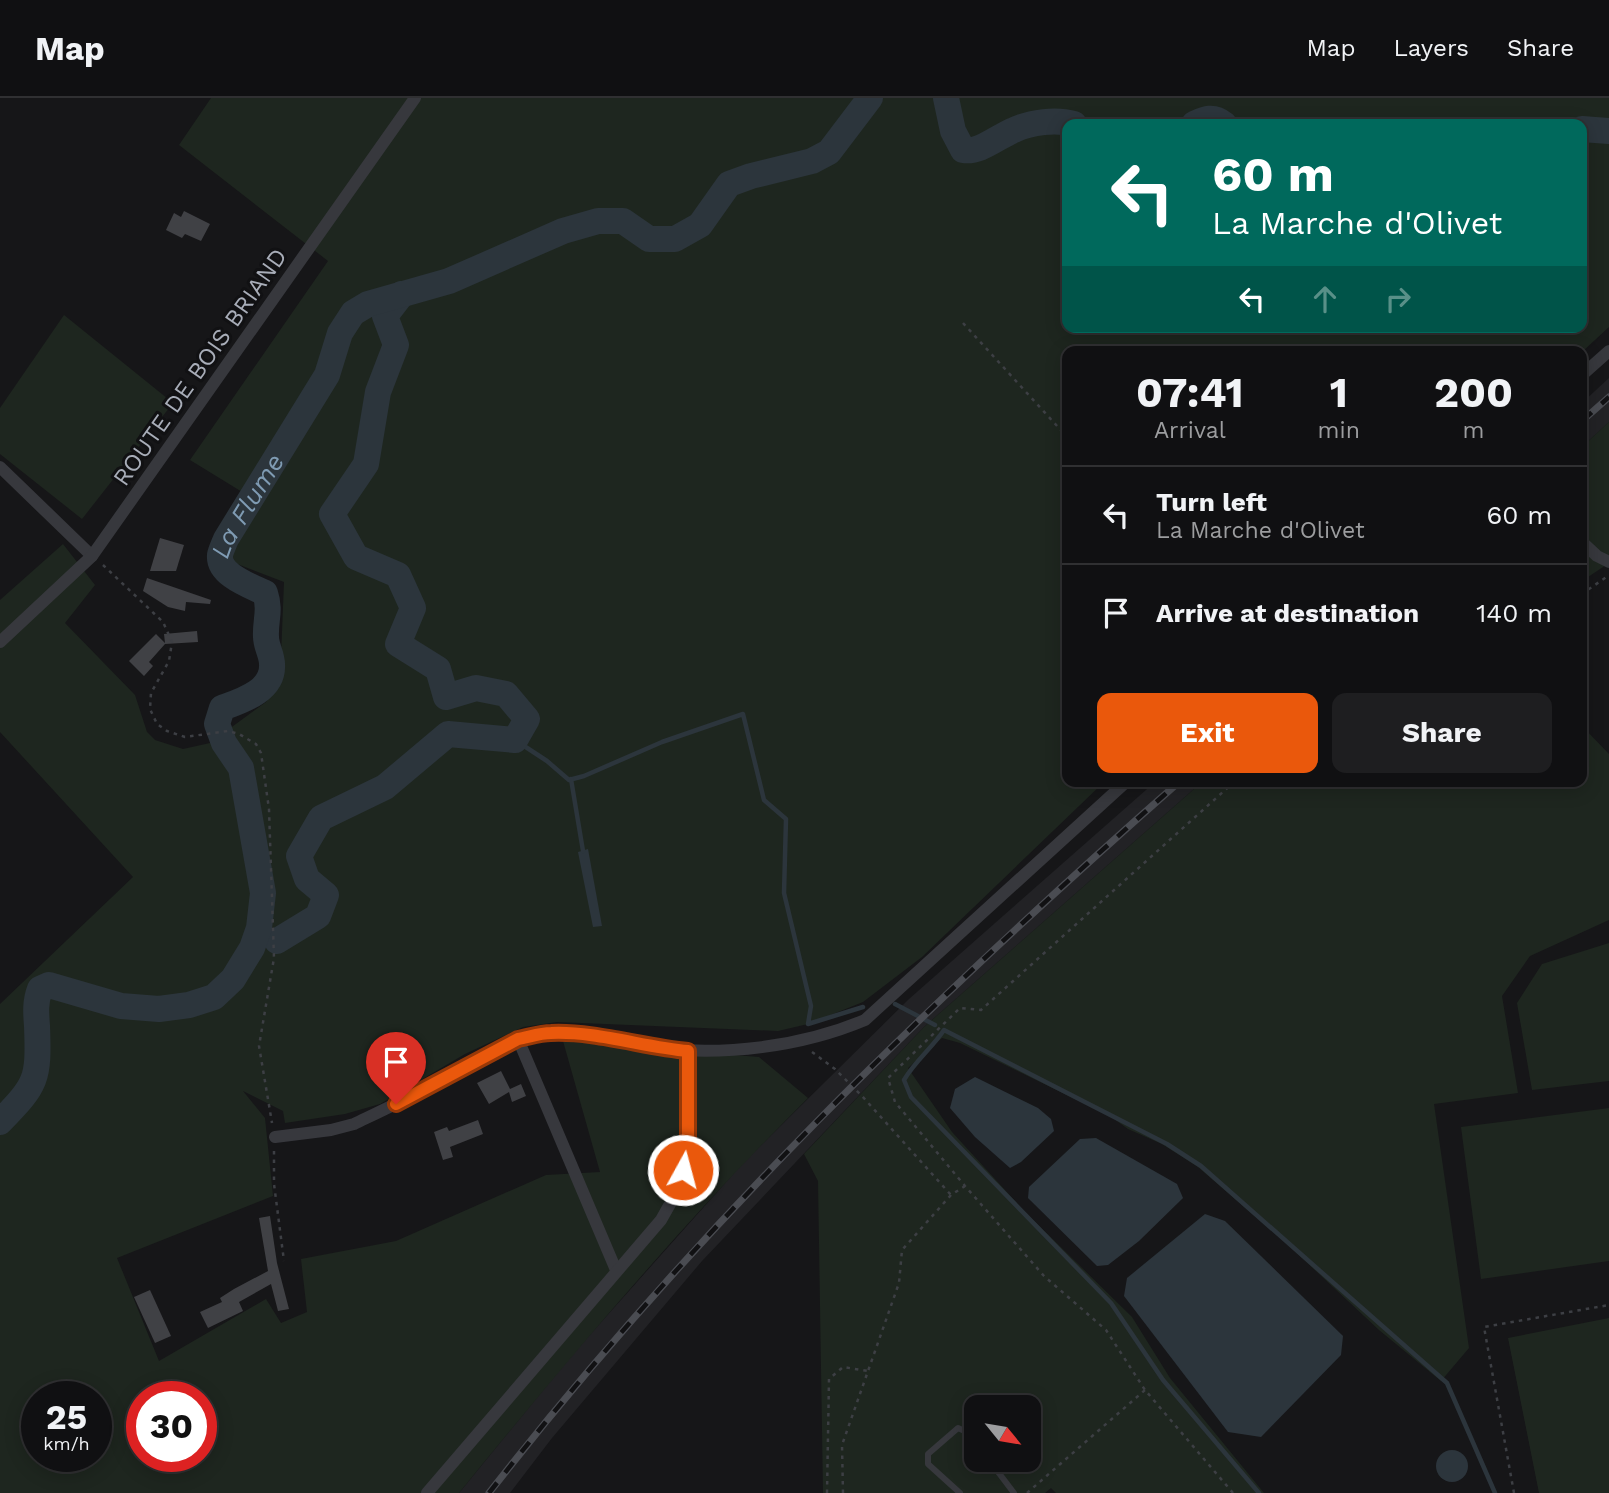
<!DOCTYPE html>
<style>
:root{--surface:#101012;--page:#1e1e20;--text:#f1f3f6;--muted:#9c9d9f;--line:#303032;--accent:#ea580c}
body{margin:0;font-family:"Work Sans",sans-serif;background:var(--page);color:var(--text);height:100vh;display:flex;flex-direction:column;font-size:26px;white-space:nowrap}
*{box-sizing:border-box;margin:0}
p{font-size:23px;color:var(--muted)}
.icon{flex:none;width:38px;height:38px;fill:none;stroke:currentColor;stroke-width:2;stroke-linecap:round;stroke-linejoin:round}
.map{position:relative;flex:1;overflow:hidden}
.sheet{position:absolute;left:1062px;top:248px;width:525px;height:441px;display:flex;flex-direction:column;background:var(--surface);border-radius:14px;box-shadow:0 4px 18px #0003,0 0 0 2px var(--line)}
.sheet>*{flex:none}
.hud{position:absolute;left:1062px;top:21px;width:525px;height:214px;border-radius:14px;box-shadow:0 4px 18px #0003,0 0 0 2px var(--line);background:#00695c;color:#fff;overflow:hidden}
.needle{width:46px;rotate:120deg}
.tools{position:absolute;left:964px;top:1297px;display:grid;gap:14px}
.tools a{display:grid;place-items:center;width:77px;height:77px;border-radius:14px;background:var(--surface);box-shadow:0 4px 18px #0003,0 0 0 2px var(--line);font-size:35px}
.speed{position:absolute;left:21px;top:1283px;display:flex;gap:14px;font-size:35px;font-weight:700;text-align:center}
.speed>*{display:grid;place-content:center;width:91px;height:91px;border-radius:50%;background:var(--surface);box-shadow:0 4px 18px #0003,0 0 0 2px var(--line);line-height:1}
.speed small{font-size:18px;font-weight:400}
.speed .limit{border:10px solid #d22;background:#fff;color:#111}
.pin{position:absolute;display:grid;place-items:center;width:60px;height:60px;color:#fff;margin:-72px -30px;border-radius:50% 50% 50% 0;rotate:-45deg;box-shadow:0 0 7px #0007}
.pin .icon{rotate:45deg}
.me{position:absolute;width:77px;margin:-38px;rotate:7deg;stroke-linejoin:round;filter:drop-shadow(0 0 5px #0008)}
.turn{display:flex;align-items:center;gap:24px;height:147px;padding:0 35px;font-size:32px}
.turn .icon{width:91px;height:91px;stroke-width:2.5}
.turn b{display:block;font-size:49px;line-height:60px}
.lanes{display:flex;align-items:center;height:66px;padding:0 35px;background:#0003;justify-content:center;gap:35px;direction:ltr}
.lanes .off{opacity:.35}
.eta{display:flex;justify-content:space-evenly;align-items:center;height:119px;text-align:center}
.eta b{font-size:42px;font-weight:700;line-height:49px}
.button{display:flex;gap:14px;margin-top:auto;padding:14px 35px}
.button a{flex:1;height:80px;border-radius:14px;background:var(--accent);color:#fff;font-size:28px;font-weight:700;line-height:80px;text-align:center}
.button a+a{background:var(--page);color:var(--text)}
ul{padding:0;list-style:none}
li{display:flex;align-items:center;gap:21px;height:98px;padding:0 35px;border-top:2px solid var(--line)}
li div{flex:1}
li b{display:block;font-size:26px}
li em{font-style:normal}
header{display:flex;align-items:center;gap:42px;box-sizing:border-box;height:98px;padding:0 35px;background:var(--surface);border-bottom:2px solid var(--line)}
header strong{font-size:33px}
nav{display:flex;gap:38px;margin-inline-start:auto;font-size:24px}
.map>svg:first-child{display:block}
.built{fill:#222225}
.green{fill:#1e261f;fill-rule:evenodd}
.water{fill:#2c353c}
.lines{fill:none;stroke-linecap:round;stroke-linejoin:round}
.stream{stroke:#2c353c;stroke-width:4.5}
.river{stroke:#2c353c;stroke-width:26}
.building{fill:#404145}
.path{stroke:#3d3f44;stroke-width:2.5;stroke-dasharray:3.5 5;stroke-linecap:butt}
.lane{stroke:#37383d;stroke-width:6}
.street{stroke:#37383d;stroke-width:12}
.rail-casing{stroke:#4a4c52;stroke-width:7}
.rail{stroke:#111113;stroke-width:4.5;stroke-dasharray:13;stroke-linecap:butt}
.route-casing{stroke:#983908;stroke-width:18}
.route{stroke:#ea580c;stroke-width:12}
.labels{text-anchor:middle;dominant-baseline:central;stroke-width:6;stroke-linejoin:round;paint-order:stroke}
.street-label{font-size:24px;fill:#a8adb8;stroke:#111113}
.water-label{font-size:26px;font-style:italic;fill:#7f9bb3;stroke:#111113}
</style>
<header>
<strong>Map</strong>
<nav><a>Map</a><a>Layers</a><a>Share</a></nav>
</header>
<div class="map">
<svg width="1609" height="1395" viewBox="0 0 1609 1395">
<rect width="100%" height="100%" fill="#161618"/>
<!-- built -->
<g class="built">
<polygon points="1609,280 1609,324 1582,349 1582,305"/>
<polygon points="1155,684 1202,684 924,929 702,1163 552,1340 510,1395 459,1395 571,1258 743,1065 909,901"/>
</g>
<!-- green -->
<g class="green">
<path d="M211 0H1609V229L1582 254H1068V684H1104L922 859 863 904 808 926 778 933 557 924 523 929 465 956 380 1006 345 1016 285 1025 283 1013 243 993 265 1020 273 1098 117 1160 159 1263 266 1201 281 1225 307 1214 301 1161 396 1143 546 1077 600 1074 563 943 759 959 808 1000C683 1124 570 1259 459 1395H0V906L133 779 0 634V502L63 446 95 487 65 525 135 597 147 634 155 642 183 651 210 645 266 604 280 583 284 484 227 462 260 405 190 362 328 163 179 47ZM1068 26H1582V229H1068ZM37 1298H96V1358H37ZM142 1298H201V1358H142Z"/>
<polygon points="64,217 173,305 82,421 0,356 0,310"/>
<polygon points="1609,324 1609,465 1582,483 1582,349"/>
<path d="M1582 628 1609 656V822L1530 858 1502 898 1518 995 1434 1006 1469 1250 1441 1283 1379 1232 1286 1145 1198 1069 1162 1046 1128 1031 1110 1018 960 945 942 940 908 970 952 1034 1025 1114 1132 1219 1170 1280 1264 1395H1056L1051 1390 1045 1395H823L818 1083 804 1056 924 929 1202 684H1582ZM976 1309H1029V1362H976Z"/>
<polygon points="1609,845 1609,983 1532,992 1517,905 1542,866"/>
<polygon points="1609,1010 1609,1163 1481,1181 1461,1029"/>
<polygon points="1609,1220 1609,1395 1539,1395 1508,1240"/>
</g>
<!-- water -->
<g class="water">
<polygon points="588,751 602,828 593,829 578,754"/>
<polygon points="975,979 1038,1010 1051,1021 1054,1033 1021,1064 1010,1070 975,1039 950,1010 955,991"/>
<polygon points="1096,1040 1177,1086 1183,1100 1139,1143 1108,1167 1097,1168 1028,1100 1029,1089 1080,1041"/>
<polygon points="1205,1116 1225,1123 1343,1238 1341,1257 1261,1339 1228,1334 1124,1198 1127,1180"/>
<circle cx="1452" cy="1368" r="16"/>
</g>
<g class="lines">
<!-- stream -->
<g class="stream">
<polyline points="515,642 547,663 569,682 584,678 662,644 743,616 764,702 786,721 784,795 811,908 808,926 863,909"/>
<polyline points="571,681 583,753"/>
<polyline points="895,906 935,927"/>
<path d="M1259 1395 1163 1282 1111 1205 911 999 904 982C915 963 932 950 944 932L1167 1046 1201 1068 1447 1285 1495 1395"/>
</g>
<!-- river -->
<g class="river">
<path d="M946 0 953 33 963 52C980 55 997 39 1014 32 1031 24 1056 21 1074 26"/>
<path d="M1194 26C1205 21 1213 17 1224 26"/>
<polyline points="1582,31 1609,33"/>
<polyline points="277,843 318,818 326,797 307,781 299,758 321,720 385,689 448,636 515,642 527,621 506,596 476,590 446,599 438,571 398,546 413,510 398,477 356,459 332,416 366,366 378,294 396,247 385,218 402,196"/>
<path id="s1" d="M0 1024C37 986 39 982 37 928 36 915 35 904 40 891L49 887 121 908 159 911 189 907 214 899 233 881 252 850 259 830 263 795 241 670 224 645 217 626 222 610C241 603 274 593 272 566 272 557 266 548 266 539 265 522 271 513 265 495 251 488 218 477 220 457 221 452 224 446 226 441L327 277 340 235 353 215 368 206 449 183 563 133 598 123H623L649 141H675L700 127 729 86 751 78 812 63 829 54 870 0"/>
</g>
</g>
<!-- building -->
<g class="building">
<polygon points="184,113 210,126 201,143 185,136 182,140 166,132 174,115 181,119"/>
<polygon points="160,440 184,447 176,473 150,473"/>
<polygon points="147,480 211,502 210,506 186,504 185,513 168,509 143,493"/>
<polygon points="197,533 198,544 165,546 149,564 153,568 144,578 129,563 156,536 165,545 164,536"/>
<polygon points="501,973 510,991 521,986 526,998 512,1004 509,994 489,1006 477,985"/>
<polygon points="478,1022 483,1036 450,1049 453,1059 443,1062 434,1034 447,1029 449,1033"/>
<polygon points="270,1118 277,1165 289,1211 278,1213 271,1186 239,1204 243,1213 208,1230 200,1214 222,1204 220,1200 234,1191 268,1173 259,1120"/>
<polygon points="150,1192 171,1238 155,1245 134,1199"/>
</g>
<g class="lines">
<!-- path -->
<g class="path">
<polyline points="963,225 1068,340"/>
<polyline points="103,467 163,524 172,544 169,563 151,595 150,611 157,626 167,633 185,639 228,633 239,636 256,646 261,655 269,711 274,860 259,948 272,1025"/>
<polyline points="1582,485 1589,491 1608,478"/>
<polyline points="812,954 835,971 862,998 951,1097"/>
<polyline points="274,1053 274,1086 284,1163"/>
<polyline points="827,1395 829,1281 843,1269 868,1273"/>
<polyline points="843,1395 842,1347 899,1185 902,1152 951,1097 965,1088"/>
<polyline points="1027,1395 1145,1292"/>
<polyline points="1233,1395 1145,1292 1106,1232 1044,1178 965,1088 895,1004 888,980 960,910 981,912 1234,684"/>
<polyline points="1514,1395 1484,1229 1609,1207"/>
</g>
<!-- lane -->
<g class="lane">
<polyline points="989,1362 1014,1395"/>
<polyline points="960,1395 928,1366 928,1356 958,1330 969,1335 976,1345"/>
</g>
<!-- street -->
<g class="street">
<polyline points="1582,277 1609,253"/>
<polyline points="0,369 92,458"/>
<polyline points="1582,444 1597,458 1609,464"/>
<polyline points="0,544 92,458 415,0"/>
<polyline points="518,941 616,1172"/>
<path d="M275 1039 331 1032 354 1026C379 1014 405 1002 430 988 467 967 507 937 550 935 586 933 621 946 656 950 724 958 801 949 865 922L1126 684"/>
<polyline points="427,1395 661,1122 679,1090 688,1054 688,953"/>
</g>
<!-- rail casing -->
<g class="rail-casing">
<g id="rail">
<polyline points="1582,323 1609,299"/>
<path d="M489 1395C693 1133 930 903 1179 684"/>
</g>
</g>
<!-- rail -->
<use href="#rail" class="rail"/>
</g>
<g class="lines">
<!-- route casing -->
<g class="route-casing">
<path id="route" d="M396 1006 518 941C529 939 540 935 551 935 595 933 644 949 688 953V1054L683 1072"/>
</g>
<!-- route -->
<use href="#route" class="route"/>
</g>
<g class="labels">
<!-- street labels -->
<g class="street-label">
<text transform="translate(200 269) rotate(-55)">ROUTE DE BOIS BRIAND</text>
</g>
<!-- water labels -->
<g class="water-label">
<text stroke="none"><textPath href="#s1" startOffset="901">La Flume</textPath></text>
</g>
</g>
</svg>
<div class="tools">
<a><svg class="needle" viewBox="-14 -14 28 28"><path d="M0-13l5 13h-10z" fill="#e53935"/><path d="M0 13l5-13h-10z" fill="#9c9d9f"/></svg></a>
</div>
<div class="speed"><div>25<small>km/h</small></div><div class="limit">30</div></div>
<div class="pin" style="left:396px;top:1006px;background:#d93025"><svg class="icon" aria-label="arrive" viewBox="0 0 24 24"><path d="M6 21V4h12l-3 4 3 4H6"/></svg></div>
<svg class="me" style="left:683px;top:1072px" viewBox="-20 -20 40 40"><circle r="17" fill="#ea580c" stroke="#fff" stroke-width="3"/><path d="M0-11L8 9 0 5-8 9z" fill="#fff"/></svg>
<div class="hud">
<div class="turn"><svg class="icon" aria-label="left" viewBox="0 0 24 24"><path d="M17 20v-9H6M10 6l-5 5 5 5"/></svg><div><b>60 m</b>La Marche d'Olivet</div></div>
<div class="lanes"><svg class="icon" aria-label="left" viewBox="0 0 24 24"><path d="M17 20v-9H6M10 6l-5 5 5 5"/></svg><svg class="icon off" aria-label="ahead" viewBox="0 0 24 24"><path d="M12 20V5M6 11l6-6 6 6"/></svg><svg class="icon off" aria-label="right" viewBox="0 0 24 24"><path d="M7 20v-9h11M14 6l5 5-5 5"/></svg></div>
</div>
<section class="sheet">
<div class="eta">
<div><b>07:41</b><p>Arrival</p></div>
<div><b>1</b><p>min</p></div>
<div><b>200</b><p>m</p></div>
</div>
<ul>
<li><svg class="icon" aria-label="left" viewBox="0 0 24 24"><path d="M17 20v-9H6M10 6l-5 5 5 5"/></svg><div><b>Turn left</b><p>La Marche d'Olivet</p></div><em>60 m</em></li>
<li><svg class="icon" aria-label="arrive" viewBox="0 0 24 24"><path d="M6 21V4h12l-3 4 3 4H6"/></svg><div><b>Arrive at destination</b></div><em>140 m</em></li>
</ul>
<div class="button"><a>Exit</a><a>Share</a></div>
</section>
</div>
